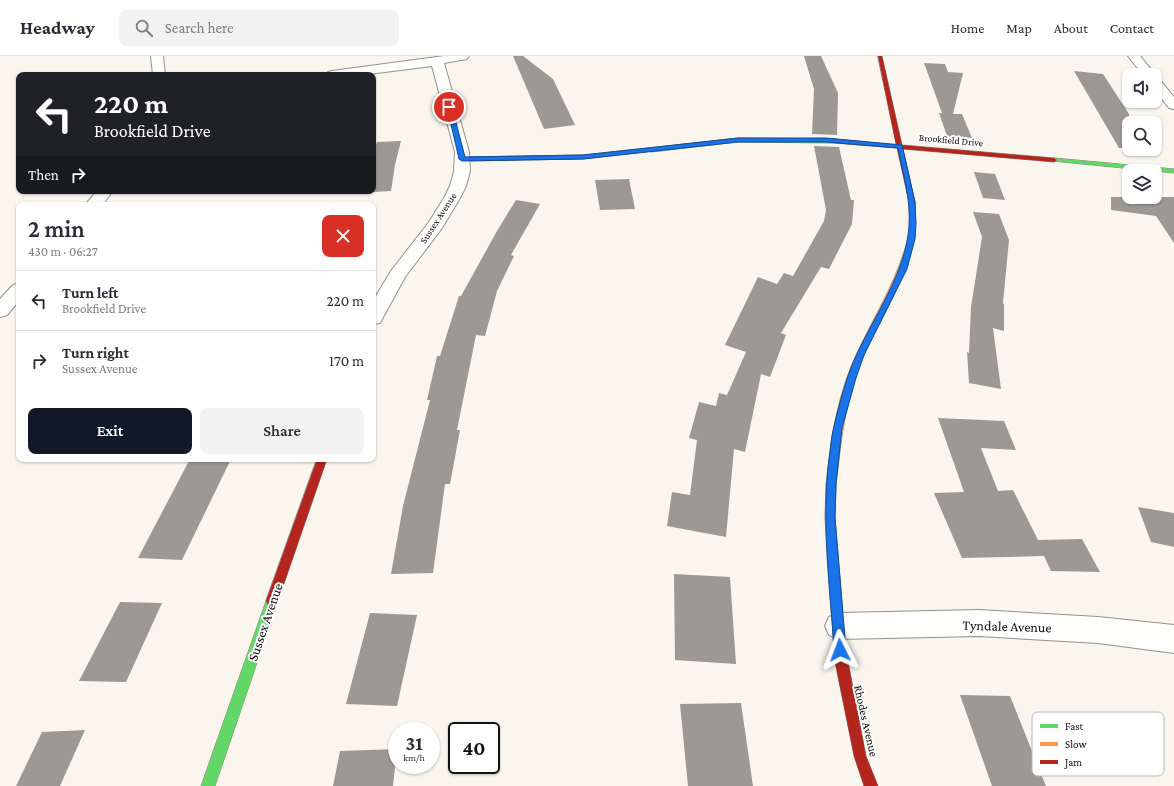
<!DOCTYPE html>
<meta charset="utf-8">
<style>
:root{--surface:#fff;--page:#f2f2f3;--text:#2b2b33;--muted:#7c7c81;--line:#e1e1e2;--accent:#111827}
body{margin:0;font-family:"Crimson Pro",serif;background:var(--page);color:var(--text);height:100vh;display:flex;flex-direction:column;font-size:15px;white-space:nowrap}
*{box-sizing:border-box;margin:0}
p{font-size:13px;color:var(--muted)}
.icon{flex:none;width:22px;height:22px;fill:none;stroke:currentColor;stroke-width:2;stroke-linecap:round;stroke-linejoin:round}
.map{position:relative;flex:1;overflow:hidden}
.side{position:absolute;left:16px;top:146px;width:360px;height:260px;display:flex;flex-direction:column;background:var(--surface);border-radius:8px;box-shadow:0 1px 3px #0004}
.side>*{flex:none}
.guide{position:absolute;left:16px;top:16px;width:360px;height:122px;border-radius:8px;box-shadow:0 1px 3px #0004;background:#202124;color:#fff;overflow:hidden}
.buttons{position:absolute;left:1122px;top:12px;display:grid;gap:8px}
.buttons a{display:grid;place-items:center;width:40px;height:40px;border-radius:8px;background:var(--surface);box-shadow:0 1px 3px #0004;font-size:20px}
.speed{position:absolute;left:388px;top:666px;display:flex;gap:8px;font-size:20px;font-weight:700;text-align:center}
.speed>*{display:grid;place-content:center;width:52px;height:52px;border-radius:50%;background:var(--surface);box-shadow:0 1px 3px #0004;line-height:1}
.speed small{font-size:10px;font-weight:400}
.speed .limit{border:2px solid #111;border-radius:6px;background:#fff;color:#111}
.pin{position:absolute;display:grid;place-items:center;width:34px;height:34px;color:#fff;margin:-17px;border:2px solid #fff;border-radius:50%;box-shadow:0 1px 4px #0007}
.me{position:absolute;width:44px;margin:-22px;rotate:357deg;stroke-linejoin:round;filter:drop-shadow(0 0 3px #0008)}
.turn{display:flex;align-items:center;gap:14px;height:84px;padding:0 12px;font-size:18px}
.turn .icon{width:52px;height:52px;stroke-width:2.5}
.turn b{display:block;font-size:28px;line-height:34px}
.then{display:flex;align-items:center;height:38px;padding:0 12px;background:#0003;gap:8px;font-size:15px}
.round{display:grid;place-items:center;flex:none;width:42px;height:42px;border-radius:8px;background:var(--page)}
.head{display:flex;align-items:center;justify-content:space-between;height:68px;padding:0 12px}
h1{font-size:24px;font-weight:600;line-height:30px}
.cta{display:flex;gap:8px;margin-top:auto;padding:8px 12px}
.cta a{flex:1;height:46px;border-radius:8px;background:var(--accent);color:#fff;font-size:16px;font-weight:600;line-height:46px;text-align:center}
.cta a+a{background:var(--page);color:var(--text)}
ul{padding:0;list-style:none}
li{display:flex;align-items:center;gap:12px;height:60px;padding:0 12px;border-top:1px solid var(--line)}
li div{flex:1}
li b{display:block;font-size:15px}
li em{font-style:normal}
header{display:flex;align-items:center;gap:24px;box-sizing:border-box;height:56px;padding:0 20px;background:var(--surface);border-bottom:1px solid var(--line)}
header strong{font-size:19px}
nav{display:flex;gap:22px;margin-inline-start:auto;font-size:14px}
.search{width:280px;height:36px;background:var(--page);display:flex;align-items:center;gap:10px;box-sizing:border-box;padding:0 14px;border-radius:8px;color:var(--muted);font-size:15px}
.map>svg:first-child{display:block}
.building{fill:#9c9995}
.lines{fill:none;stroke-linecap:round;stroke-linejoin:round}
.street-casing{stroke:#93918d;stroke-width:2}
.fast-casing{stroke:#898784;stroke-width:1}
.slow-casing{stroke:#898784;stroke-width:1}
.jam-casing{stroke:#898784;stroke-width:1}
.street{fill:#fefefc;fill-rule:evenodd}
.fast{fill:#63d668;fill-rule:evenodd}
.slow{fill:#ff974d;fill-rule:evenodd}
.jam{fill:#b3261e;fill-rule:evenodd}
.route{fill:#1a73e8;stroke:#114b97}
.labels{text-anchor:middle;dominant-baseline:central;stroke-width:4;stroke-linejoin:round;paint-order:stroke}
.far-street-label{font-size:10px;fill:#0b0b0b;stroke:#fff}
.street-label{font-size:12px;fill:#0b0b0b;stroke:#fff}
.near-street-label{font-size:14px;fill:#0b0b0b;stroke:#fff}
.key{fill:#fff;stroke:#b6b6b6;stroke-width:1}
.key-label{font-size:11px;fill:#0b0b0b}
</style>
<header>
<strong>Headway</strong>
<div class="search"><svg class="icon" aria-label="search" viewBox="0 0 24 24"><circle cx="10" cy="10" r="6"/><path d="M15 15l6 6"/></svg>Search here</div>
<nav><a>Home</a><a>Map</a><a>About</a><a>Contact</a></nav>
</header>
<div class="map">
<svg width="1174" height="730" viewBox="0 0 1174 730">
<rect width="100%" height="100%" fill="#faf6ee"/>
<!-- building -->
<g class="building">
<polygon points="513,0 523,0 553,23 575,69 544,73"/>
<polygon points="804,0 821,0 838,37 837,79 812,78 814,33"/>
<polygon points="924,7 945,8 948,16 963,17 953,58 962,58 972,82 947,80 939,57 942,57"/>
<polygon points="1074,15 1103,18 1129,58 1129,64 1131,67 1129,67 1129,92 1119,92"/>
<polygon points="401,85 395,109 391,135 373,136 373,97 377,86"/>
<polygon points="814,90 839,91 851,144 854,144 852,168 829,213 821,211 781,277 786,279 770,321 761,318 745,396 734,393 726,481 667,470 672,436 690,439 697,384 689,382 699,346 716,350 719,337 727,339 746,296 725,289 758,221 777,228 784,217 793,220 824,165 826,154"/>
<polygon points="974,116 995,118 1005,144 983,142"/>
<polygon points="629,123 635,153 600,154 595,124"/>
<polygon points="1111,141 1174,141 1174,187 1156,160 1111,154"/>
<polygon points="516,144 540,148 511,199 514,200 497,235 485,280 476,279 457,374 460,374 450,428 445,428 433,517 391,518 403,450 430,344 427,344 437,300 440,300 459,240 461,240 497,175"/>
<polygon points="973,156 999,158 1009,184 1003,247 1004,248 1004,275 993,272 1001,333 969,327 967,296 969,297 971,251 982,181"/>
<polygon points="938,362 1004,365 1016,394 981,392 998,435 1013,434 1038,484 1082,483 1100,516 1051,515 1044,500 962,502 934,437 964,436"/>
<polygon points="190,403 231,403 182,504 138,502"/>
<polygon points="1138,451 1174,457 1174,491 1151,486"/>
<polygon points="674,518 730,521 736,608 675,604"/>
<polygon points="120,546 162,547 126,626 79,625"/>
<polygon points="370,557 417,559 397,650 346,648"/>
<polygon points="960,639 1010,640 1046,730 992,730"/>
<polygon points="741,647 753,730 688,730 680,648"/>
<polygon points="85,674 60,730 16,730 42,676"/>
<polygon points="397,693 393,730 333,730 340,695"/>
</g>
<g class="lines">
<!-- street casing -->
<g class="street-casing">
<g id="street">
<polygon points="151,0 163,0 165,19 153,19"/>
<polygon points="444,0 469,0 467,3 444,7 469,96 470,115 466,130 460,142 442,172 405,221 380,267 373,268 373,245 391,215 429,166 444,142 450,130 454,115 455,96 432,10 361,19 326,19 328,16 332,15"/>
<polygon points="1128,0 1140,0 1153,16 1155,19 1143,19"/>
<polygon points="1155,22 1159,23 1174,41 1174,53 1169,52 1155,34"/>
<polygon points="97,135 113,135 102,149 85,149"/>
<polygon points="19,227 19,245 7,259 0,261 0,243 13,229"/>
<polygon points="979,554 1098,561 1174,569 1174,597 1098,587 979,580 839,583 829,579 825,570 829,561 839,557"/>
</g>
</g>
<!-- fast casing -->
<g class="fast-casing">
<g id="fast">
<polygon points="738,82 834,83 837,85 834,87 738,86 651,96 648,94 651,92"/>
<polygon points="1054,102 1174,113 1174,117 1052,105 1051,104"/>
<polygon points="836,383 839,384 841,387 836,428 835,462 846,595 844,599 840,601 836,599 834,595 825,462 826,428 831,387 833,384"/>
<polygon points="272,540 276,541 278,545 215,730 201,730 266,545 268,541"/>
</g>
</g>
<!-- slow casing -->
<g class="slow-casing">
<path id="slow" d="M912 176 915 178C907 222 883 258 864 299 852 327 845 357 841 387L839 390H833L831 387C836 357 843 327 856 299 875 258 899 222 909 178Z"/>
</g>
<!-- jam casing -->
<g class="jam-casing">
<g id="jam">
<polygon points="878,0 882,0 902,89 1054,102 1057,104 1054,106 903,93 915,146 915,178 912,180 910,179 909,146 897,92 834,87 831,85 834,83 896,89"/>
<polygon points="651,92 654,94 653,95 583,103 462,105 459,103 462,101 583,99"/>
<polygon points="317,403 327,403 278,545 276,549 272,550 268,549 266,545"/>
<polygon points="840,589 844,591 846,595 866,700 878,730 864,730 854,700 835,606 834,595 836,591"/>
</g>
</g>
<!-- street -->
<use href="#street" class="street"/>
<!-- fast -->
<use href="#fast" class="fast"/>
<!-- slow -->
<use href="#slow" class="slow"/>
<!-- jam -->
<use href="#jam" class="jam"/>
</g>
<!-- route -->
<path class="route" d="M449 49 452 51 465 101 583 99 738 82H826L902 89 915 146 916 168 915 183 907 213 864 299 856 322 842 372 836 428 835 462 846 594 844 598 840 600 836 598 834 594C830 530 821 467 829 403 831 392 831 381 834 370 840 346 846 321 857 298 876 257 906 216 909 170 911 144 903 117 898 92L826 86H738L583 103 462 105 459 103 447 51Z"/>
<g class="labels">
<!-- far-street labels -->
<g class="far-street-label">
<text transform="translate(951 84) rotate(5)">Brookfield Drive</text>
<text transform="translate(438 162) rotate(-57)">Sussex Avenue</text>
</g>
<!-- street labels -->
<g class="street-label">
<text transform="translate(866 665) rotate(77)">Rhodes Avenue</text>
</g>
<!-- near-street labels -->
<g class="near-street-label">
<text transform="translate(265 566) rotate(-71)">Sussex Avenue</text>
<text transform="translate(1007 570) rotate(2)">Tyndale Avenue</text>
</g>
</g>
<!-- legend -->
<rect x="1032" y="656" width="132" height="64" rx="6" class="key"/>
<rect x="1040" y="668" width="18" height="4" fill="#63d668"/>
<rect x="1040" y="686" width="18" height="4" fill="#ff974d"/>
<rect x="1040" y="704" width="18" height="4" fill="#b3261e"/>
<g class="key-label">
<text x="1065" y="674">Fast</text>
<text x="1065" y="692">Slow</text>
<text x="1065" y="710">Jam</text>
</g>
</svg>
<div class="buttons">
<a><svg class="icon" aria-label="sound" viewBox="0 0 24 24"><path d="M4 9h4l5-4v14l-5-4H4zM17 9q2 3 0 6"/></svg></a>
<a><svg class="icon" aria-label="search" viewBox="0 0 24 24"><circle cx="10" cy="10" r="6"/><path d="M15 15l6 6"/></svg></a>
<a><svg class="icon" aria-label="layers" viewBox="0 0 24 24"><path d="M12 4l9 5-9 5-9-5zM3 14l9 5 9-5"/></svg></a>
</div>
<div class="speed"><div>31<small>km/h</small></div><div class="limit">40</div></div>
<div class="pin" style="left:449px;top:51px;background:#d93025"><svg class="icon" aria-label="arrive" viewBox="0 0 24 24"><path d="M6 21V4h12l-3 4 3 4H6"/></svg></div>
<svg class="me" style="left:840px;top:594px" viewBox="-20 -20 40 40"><path d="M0-17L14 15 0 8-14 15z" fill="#1a73e8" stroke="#fff" stroke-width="4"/></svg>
<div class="guide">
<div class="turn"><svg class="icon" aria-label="left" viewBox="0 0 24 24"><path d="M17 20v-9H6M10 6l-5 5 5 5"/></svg><div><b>220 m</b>Brookfield Drive</div></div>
<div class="then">Then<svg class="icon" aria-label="right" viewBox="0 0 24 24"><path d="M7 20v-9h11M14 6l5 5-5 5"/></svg></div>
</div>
<section class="side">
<div class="head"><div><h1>2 min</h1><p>430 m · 06:27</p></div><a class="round" style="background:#d93025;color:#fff"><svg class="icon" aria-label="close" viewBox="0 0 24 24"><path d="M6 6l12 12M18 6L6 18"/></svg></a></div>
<ul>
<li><svg class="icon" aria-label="left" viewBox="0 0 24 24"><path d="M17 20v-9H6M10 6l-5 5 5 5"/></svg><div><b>Turn left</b><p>Brookfield Drive</p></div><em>220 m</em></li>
<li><svg class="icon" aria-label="right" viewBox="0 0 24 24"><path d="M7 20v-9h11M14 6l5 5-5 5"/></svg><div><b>Turn right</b><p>Sussex Avenue</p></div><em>170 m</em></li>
</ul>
<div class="cta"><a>Exit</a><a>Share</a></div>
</section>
</div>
